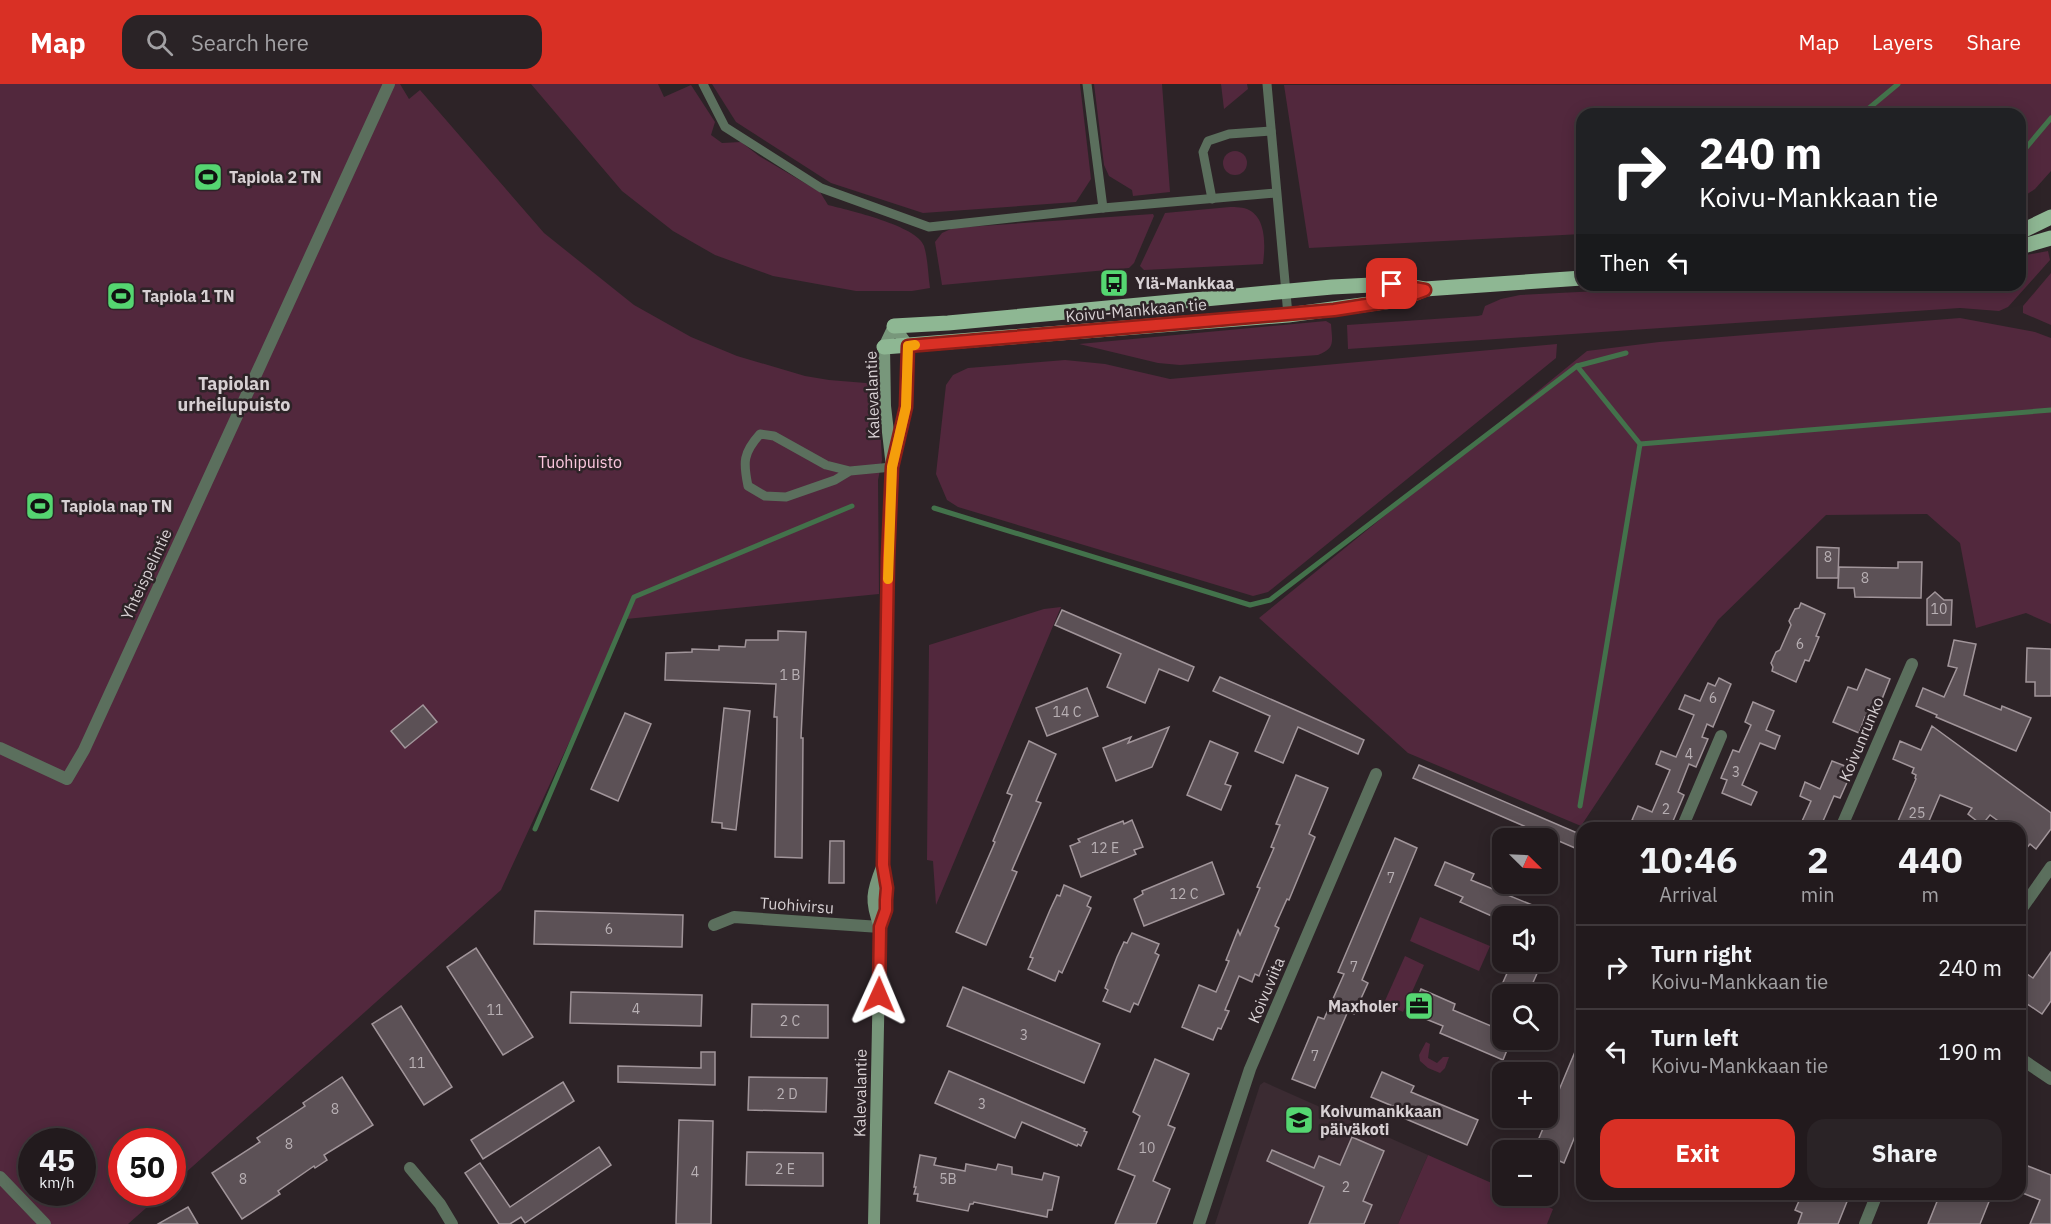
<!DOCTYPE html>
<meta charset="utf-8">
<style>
:root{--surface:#221a1d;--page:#2a2326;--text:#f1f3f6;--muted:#a2a1a4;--line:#3f383b;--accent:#d93025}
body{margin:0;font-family:"IBM Plex Sans",sans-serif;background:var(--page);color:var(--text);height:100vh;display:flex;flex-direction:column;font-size:22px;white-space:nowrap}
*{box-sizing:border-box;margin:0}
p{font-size:20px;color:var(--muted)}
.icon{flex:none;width:33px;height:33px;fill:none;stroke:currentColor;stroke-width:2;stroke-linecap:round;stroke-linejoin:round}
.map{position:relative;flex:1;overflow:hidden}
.details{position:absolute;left:1576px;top:738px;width:450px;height:378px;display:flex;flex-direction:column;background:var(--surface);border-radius:18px;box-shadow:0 3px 15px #0003,0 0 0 2px var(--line)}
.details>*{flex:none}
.banner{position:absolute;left:1576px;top:24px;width:450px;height:183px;border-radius:18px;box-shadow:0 3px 15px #0003,0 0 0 2px var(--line);background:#202124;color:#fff;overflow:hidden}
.needle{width:39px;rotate:114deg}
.tools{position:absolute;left:1492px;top:744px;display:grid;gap:12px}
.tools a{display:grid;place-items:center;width:66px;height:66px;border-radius:12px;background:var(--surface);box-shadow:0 3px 15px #0003,0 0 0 2px var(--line);font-size:30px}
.speed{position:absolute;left:18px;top:1044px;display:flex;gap:12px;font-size:30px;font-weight:700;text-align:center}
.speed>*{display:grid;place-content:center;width:78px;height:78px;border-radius:50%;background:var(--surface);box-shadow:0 3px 15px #0003,0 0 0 2px var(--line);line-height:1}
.speed small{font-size:15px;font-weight:400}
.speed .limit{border:9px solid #d22;background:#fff;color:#111}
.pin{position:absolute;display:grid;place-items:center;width:51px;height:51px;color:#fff;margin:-26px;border-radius:12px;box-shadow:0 3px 9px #0006}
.me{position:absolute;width:66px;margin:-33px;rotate:1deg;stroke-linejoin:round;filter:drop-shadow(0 0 4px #0008)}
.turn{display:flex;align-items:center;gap:21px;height:126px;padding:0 24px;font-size:27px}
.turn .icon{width:78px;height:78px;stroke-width:2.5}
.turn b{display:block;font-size:42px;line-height:51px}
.then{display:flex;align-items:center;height:57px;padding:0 24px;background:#0003;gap:12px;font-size:22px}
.eta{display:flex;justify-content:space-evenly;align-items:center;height:102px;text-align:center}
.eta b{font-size:36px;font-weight:700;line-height:42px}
.action{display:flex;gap:12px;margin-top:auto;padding:12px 24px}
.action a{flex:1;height:69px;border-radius:18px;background:var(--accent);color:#fff;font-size:24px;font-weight:700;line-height:69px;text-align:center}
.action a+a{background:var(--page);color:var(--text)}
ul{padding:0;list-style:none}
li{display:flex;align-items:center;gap:18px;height:84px;padding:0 24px;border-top:2px solid var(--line)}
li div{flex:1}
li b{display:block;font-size:22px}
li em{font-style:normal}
header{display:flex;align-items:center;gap:36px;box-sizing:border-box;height:84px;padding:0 30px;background:var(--accent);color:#fff}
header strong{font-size:28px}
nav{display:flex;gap:33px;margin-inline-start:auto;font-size:21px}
.search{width:420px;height:54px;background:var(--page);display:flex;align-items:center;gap:15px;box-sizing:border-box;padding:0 21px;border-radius:18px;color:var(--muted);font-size:22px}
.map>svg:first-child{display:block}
.built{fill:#3b2b32}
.green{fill:#52283d;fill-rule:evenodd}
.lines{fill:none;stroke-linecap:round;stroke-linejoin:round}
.stream{stroke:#43724b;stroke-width:5}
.building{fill:#5c5156;stroke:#a1959a;stroke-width:1.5}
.service{stroke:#5b6f5d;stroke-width:9}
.minor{stroke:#5b6f5d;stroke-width:12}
.secondary{stroke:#78977b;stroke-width:12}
.primary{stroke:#8eb793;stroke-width:15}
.route-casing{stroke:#8d1f18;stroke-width:15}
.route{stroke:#d93025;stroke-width:10}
.slow{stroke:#f59e0b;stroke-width:10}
.labels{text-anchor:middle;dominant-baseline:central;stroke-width:5;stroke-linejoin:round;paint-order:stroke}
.number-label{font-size:14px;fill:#b8b0b4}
.poi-label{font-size:16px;font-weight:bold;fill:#d7d0d3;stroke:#2d2327;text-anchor:start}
.street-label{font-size:16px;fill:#d7d0d3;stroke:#2d2327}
.park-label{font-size:16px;fill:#fbc7de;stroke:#2d2327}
.neighbourhood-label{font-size:18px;font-weight:bold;fill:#d7d0d3;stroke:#2d2327}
</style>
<header>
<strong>Map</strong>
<div class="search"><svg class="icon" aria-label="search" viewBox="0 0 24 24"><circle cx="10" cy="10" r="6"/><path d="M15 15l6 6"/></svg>Search here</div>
<nav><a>Map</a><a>Layers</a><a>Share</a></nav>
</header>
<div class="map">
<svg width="2051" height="1140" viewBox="0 0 2051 1140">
<rect width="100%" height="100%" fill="#2d2327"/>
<!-- built -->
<polygon class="built" points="1264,998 1428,1071 1398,1140 1215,1140 1260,1001"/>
<!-- green -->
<g class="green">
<path d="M0 0H400L409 15 420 6 544 149 634 221 691 253 737 272 805 292 829 296 878 300 882 376 878 396 879 510 626 535 501 806 173 1100 172 1058H122V1108L163 1109 128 1140H0ZM32 1058H82V1108H32Z"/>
<path d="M531 0H658L664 13 691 1 715 38 711 51 722 59 741 58 759 72 820 108 828 121C848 126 918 142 924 162 928 175 928 191 930 204L912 207H856L773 192 715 171 673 147 622 107Z"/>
<polygon points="712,0 1080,0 1091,95 1076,118 923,129 831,99 736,38"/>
<polygon points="1094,0 1162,0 1170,108 1133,112 1132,106 1109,92 1104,81"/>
<polygon points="1221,0 1247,0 1248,5 1224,25"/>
<polygon points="2051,0 2051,87 2035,105 2021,114 2020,30 1582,30 1582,150 1309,164 1284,1"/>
<circle cx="1235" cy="79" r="12"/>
<path d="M1230 123C1235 123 1244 123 1249 126 1267 135 1265 164 1263 180L1144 186 1140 182 1165 129Z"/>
<polygon points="1153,130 1154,132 1134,179 1129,184 942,201 935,158 942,149 953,144"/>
<polygon points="2048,167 2050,176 2008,223 1999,227 1960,224 1348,265 1347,241 1478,232 1482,231 1485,222 1501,215 1520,211 1718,201 2020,201 2021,172"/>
<polygon points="2051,189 2051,241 2023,229 2023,222"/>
<polygon points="1960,234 2035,248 2051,254 2051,540 2026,529 1976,544 1960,459 1927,430 1826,431 1718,536 1581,742 1408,669 1259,534 1587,267 1659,258"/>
<path d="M1326 237 1331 240C1332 257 1336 264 1318 271L1180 281 1158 279 1079 260Z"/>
<polygon points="1557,260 1556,274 1268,508 1253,512 958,423 947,416 936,390 946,301 953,291 968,284 1065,276 1105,280 1170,295"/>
<polygon points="1061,523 936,821 933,777 927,776 929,561 1044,525"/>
<polygon points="1420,833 1490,862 1479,887 1410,857"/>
<polygon points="1405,872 1424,881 1403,928 1384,919"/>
<polygon points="1426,958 1430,960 1428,974 1437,979 1443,973 1449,973 1445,984 1440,989 1428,984 1420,977 1419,971"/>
<polygon points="1428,1071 1503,1104 1503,1112 1521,1112 1553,1125 1547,1140 1398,1140"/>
</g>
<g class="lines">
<!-- stream -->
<g class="stream">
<polyline points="1862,30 1898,0"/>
<polyline points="2020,71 2051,34"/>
<polyline points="1577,282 1640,360 1580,722"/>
<polyline points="1640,360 2051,326"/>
<polyline points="934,424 1250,521 1270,516 1577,282 1626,269"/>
<polyline points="535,745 634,513 852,422"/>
</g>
</g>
<!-- building -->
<g class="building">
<polygon points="1817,463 1839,464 1838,494 1817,494"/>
<polygon points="1898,478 1922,478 1921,514 1855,513 1854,504 1838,504 1839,483 1898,484"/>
<polygon points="1935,508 1944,516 1952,516 1951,541 1927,541 1927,515"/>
<polygon points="1801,519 1825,530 1816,552 1819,553 1809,577 1805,576 1796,598 1772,587 1773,583 1771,579 1776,568 1780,566 1791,541 1789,537 1795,525 1799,524"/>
<polygon points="1062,526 1194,583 1188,597 1159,585 1145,619 1107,603 1121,570 1055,541"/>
<polygon points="778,547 806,548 801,654 803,654 802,774 775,773 777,633 774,633 776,600 665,596 666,569 692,568 692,565 719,566 719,562 745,563 746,556 778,556"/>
<polygon points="1954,556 1976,560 1964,611 2001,626 2002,622 2031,634 2016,667 1936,633 1937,631 1916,622 1923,604 1944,613 1957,584 1948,582"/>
<polygon points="2027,564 2051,565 2051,612 2035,612 2035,598 2026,598"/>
<polygon points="1866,585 1890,595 1880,620 1877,618 1870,635 1865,633 1859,649 1833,638 1848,603 1857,606"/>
<polygon points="1220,593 1364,656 1358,670 1298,643 1283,679 1255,667 1270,632 1213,607"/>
<polygon points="1719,594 1731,600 1713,643 1707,640 1702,653 1708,655 1696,683 1689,680 1678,708 1684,711 1673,737 1676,738 1674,744 1646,744 1647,742 1632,736 1638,722 1652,728 1670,686 1656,680 1661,667 1676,673 1694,631 1679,625 1685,611 1700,617 1708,599 1715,602"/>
<polygon points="1087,604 1098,632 1047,652 1036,624"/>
<polygon points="1753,618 1774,627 1766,646 1780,652 1775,665 1760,659 1742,701 1757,708 1751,721 1722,709 1727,696 1721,694 1733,666 1739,668 1751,641 1745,638"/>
<polygon points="423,621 437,638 405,664 391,647"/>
<polygon points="724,624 750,627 736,746 722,744 722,739 712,738"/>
<polygon points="625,629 651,640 618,717 591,705"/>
<polygon points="1932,642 2051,729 2051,745 2036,765 2030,760 2020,772 2020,744 2008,744 1990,731 1982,741 1968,730 1972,724 1940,711 1926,744 1895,744 1916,695 1915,694 1916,691 1912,689 1914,684 1893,675 1900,657 1921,666"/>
<polygon points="1169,643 1152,683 1116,697 1103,664 1131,653 1128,659"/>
<polygon points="1029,657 1056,670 1036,717 1041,719 1012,786 1017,788 986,861 956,848 995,758 993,757 1012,711 1007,709"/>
<polygon points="1210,657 1238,669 1225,700 1231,702 1221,726 1187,711"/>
<polygon points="1832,677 1853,685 1840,714 1834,712 1820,744 1799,744 1811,717 1800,712 1805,698 1820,705"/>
<polygon points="1419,681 1582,751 1582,767 1413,694"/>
<polygon points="1296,691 1328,704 1309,750 1315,753 1289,816 1287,815 1275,842 1279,844 1259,892 1255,890 1252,898 1239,892 1225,926 1229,927 1221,945 1218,944 1213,956 1182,943 1199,901 1216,908 1229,877 1226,876 1238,846 1240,851 1260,804 1257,803 1274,764 1271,763 1280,741 1276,740"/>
<polygon points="1132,736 1143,763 1134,766 1136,770 1081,793 1070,762 1080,758 1078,755 1110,742 1123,737 1124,740"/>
<polygon points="1395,754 1417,764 1362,896 1368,899 1354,930 1348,927 1315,1004 1292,995 1318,933 1324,935 1344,890 1338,888"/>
<polygon points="830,757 844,757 844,799 829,799"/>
<polygon points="1212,778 1224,810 1144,842 1134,815 1143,810 1142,807"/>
<polygon points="1445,778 1474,790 1471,796 1559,832 1503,832 1503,837 1460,818 1463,813 1435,801"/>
<polygon points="1064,801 1091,813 1087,822 1091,824 1062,889 1059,887 1055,897 1028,885 1033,874 1030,873 1050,826 1057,811 1060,812"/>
<polygon points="535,827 683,831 682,863 534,860"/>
<polygon points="1132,849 1159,860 1155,869 1159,871 1138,921 1134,919 1130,928 1103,917 1108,906 1105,904 1117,873 1124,858 1127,859"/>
<polygon points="476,864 533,953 503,971 447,883"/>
<polygon points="2051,868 2051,917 2042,930 2020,915 2020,900 2027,890 2033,894"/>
<polygon points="1512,878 1542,878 1528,910 1514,910 1500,905"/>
<polygon points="963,903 1100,960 1084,999 947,942"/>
<polygon points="1421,905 1455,920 1453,926 1503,947 1503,956 1511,956 1503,976 1440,949 1443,942 1411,929"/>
<polygon points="571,908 702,911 701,942 570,939"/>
<polygon points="752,920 828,921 828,954 751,953"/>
<polygon points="401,922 452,1003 424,1021 372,940"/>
<polygon points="1582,951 1582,1035 1564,1079 1548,1072 1548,1066 1534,1066"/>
<polygon points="701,968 715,968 715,1001 618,998 618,982 701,984"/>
<polygon points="1155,975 1189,990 1168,1041 1175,1044 1153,1097 1170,1105 1156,1140 1115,1140 1135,1092 1118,1085 1140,1032 1133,1028"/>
<polygon points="949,987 1085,1045 1084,1047 1087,1048 1081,1062 1078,1060 1077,1062 1022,1038 1015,1054 935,1019"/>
<polygon points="1382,988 1414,1002 1411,1008 1478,1036 1467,1061 1399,1032 1402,1026 1371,1013"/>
<polygon points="342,993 373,1041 324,1071 327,1076 315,1084 314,1082 278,1107 280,1110 242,1135 212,1089 260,1058 257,1054 305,1022 303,1019"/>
<polygon points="749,993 827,994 826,1028 748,1026"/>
<polygon points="563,998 574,1017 483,1075 471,1056"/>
<polygon points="679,1036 713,1037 711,1140 676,1140"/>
<polygon points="1352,1053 1384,1067 1363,1117 1372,1121 1364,1140 1309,1140 1324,1103 1267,1077 1272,1066 1314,1084 1319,1072 1340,1081"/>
<polygon points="599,1063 611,1081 525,1139 521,1133 510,1140 499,1140 465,1089 480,1079 510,1123"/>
<polygon points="747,1068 823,1069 823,1102 746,1101"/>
<polygon points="920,1071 936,1074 934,1081 965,1087 966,1080 996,1086 998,1080 1012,1083 1012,1090 1042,1096 1044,1089 1059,1093 1052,1126 1048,1126 1047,1133 974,1118 973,1120 970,1120 968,1127 917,1117 918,1110 914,1110 916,1103 914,1103"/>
<polygon points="2020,1079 2051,1091 2051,1140 2030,1140 2040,1116 2020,1108"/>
<polygon points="1802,1110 1850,1110 1838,1140 1798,1140 1802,1129 1795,1126"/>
<polygon points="1940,1110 1992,1110 1980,1140 1928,1140"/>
<polygon points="188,1123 198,1140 158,1140"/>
</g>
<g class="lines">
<!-- service -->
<g class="service">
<polyline points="703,0 725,43 821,104 929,143 1103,124 1276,109"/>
<polyline points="1087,0 1103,124"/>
<polyline points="1267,0 1288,231"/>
<polyline points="1212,115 1203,68 1208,57 1229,50 1271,47"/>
<path d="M850 387 826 381 774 352 760 350C743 369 743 378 748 402L765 412 786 413 835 396 850 387 892 383"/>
</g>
<!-- minor -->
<g class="minor">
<polyline points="0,664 67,695 84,666 389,0"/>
<polyline points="1682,744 1721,652"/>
<polyline points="1841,744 1912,580"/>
<polyline points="2020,827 2051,783"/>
<polyline points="714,841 734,833 880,843"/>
<polyline points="2020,974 2051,995"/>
<polyline points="410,1084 440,1120 452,1140"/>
<polyline points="0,1093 45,1140"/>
<polyline points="1199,1140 1250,985 1376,690"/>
<polyline points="1865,1140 1877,1110"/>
</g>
<!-- secondary -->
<g class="secondary">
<path d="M880 843C870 817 872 808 882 783"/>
<path d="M874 1140 880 843C888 820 887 806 883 781L888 474 892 383 885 322 884 263 894 242 908 262V294L906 323 892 383"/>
</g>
<!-- primary -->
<g class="primary">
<polyline points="2020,148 2051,133"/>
<polyline points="2020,163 2051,154"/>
<polyline points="894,242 948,239 1332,203 1392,200 1425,205 1582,194"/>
<polyline points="884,263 1288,231 1399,216 1423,206"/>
</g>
</g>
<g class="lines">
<!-- route casing -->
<g class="route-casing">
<polyline id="route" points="879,911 880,843 886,826 886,816 887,804 883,781 888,474 892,383 906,323 908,262 1334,226 1398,216 1425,206 1392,200"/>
</g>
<!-- route -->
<use href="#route" class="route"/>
<!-- slow -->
<polyline class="slow" points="888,495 892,383 906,323 908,262 915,261"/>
</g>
<!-- icons -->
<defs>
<g id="stadium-square" transform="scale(1.5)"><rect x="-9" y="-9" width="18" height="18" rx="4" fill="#55d671" stroke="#2d2327"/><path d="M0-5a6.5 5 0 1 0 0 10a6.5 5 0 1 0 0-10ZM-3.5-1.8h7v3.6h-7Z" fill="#111"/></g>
<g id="bus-square" transform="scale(1.5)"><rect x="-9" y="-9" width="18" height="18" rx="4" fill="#55d671" stroke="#2d2327"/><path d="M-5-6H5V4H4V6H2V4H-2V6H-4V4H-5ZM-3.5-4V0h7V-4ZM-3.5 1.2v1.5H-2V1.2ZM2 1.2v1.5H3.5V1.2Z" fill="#111"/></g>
<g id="office-square" transform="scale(1.5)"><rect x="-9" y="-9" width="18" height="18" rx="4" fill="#55d671" stroke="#2d2327"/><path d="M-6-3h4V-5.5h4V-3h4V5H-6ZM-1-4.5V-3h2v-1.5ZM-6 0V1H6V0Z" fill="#111"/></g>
<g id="school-square" transform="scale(1.5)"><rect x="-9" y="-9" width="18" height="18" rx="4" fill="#55d671" stroke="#2d2327"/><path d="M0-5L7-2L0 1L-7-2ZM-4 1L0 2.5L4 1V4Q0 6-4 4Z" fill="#111"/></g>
</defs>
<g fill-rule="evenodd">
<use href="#stadium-square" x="208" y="93"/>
<use href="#bus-square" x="1114" y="199"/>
<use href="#stadium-square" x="121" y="212"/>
<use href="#stadium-square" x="40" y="422"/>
<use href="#office-square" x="1419" y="922"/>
<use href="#school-square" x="1299" y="1036"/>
</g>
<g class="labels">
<!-- number labels -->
<g class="number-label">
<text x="1828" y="473">8</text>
<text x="1865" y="494">8</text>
<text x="1939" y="525">10</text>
<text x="1800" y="560">6</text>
<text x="790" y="591">1 B</text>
<text x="1713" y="614">6</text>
<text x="1067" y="628">14 C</text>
<text x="1689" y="670">4</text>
<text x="1736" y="688">3</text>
<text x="1666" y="725">2</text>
<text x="1917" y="729">25</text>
<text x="1105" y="764">12 E</text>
<text x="1391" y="794">7</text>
<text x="1184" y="810">12 C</text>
<text x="609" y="845">6</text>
<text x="1354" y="883">7</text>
<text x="636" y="925">4</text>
<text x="495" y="926">11</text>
<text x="790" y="937">2 C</text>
<text x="1024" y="951">3</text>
<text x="1315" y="972">7</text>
<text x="417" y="979">11</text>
<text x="787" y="1010">2 D</text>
<text x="982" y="1020">3</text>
<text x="335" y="1025">8</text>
<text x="289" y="1060">8</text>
<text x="1147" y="1064">10</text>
<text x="785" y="1085">2 E</text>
<text x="695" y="1088">4</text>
<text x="243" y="1095">8</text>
<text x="948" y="1095">5B</text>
<text x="1346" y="1103">2</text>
</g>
<!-- poi labels -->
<g class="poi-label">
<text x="229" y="93">Tapiola 2 TN</text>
<text x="1135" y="199">Ylä-Mankkaa</text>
<text x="142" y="212">Tapiola 1 TN</text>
<text x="61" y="422">Tapiola nap TN</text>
<text x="1398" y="922" text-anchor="end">Maxholer</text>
<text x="1320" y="1027">Koivumankkaan<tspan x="1320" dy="18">päiväkoti</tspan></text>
</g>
<!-- street labels -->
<g class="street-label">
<text transform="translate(1136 226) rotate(-5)">Koivu-Mankkaan tie</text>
<text transform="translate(872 311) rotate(-92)">Kalevalantie</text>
<text transform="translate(146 490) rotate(-65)">Yhteispelintie</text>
<text transform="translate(1861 655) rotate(-67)">Koivunrunko</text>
<text transform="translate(797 821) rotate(4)">Tuohivirsu</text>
<text transform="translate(1266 906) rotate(-67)">Koivuviita</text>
<text transform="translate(860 1009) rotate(-89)">Kalevalantie</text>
</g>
<!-- park labels -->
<g class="park-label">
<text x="580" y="378">Tuohipuisto</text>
</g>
<!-- neighbourhood labels -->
<g class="neighbourhood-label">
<text x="234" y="299">Tapiolan<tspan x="234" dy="21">urheilupuisto</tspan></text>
</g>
</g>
</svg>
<div class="tools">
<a><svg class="needle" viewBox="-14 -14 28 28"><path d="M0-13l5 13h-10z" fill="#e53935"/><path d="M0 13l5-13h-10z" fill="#a2a1a4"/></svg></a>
<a><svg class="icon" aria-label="sound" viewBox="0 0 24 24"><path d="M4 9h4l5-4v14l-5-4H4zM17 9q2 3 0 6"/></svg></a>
<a><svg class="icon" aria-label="search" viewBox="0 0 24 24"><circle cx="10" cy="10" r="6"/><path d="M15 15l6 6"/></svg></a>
<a>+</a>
<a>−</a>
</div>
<div class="speed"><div>45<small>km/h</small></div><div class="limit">50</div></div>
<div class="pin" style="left:1392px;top:200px;background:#d93025"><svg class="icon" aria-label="arrive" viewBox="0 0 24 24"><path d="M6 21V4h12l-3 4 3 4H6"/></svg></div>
<svg class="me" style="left:879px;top:911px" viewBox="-20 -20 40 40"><path d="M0-17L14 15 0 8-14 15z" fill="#d93025" stroke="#fff" stroke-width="4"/></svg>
<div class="banner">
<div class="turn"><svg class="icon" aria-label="right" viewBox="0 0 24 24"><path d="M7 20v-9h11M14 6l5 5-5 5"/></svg><div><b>240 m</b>Koivu-Mankkaan tie</div></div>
<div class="then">Then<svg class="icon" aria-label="left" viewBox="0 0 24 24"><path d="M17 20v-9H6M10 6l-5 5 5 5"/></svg></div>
</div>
<section class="details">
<div class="eta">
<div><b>10:46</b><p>Arrival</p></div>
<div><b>2</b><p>min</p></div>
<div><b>440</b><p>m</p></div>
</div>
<ul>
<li><svg class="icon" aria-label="right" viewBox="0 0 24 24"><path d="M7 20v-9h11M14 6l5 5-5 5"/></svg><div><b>Turn right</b><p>Koivu-Mankkaan tie</p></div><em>240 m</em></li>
<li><svg class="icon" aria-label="left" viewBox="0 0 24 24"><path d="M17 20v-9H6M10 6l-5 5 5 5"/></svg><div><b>Turn left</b><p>Koivu-Mankkaan tie</p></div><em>190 m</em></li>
</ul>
<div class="action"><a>Exit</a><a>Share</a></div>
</section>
</div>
